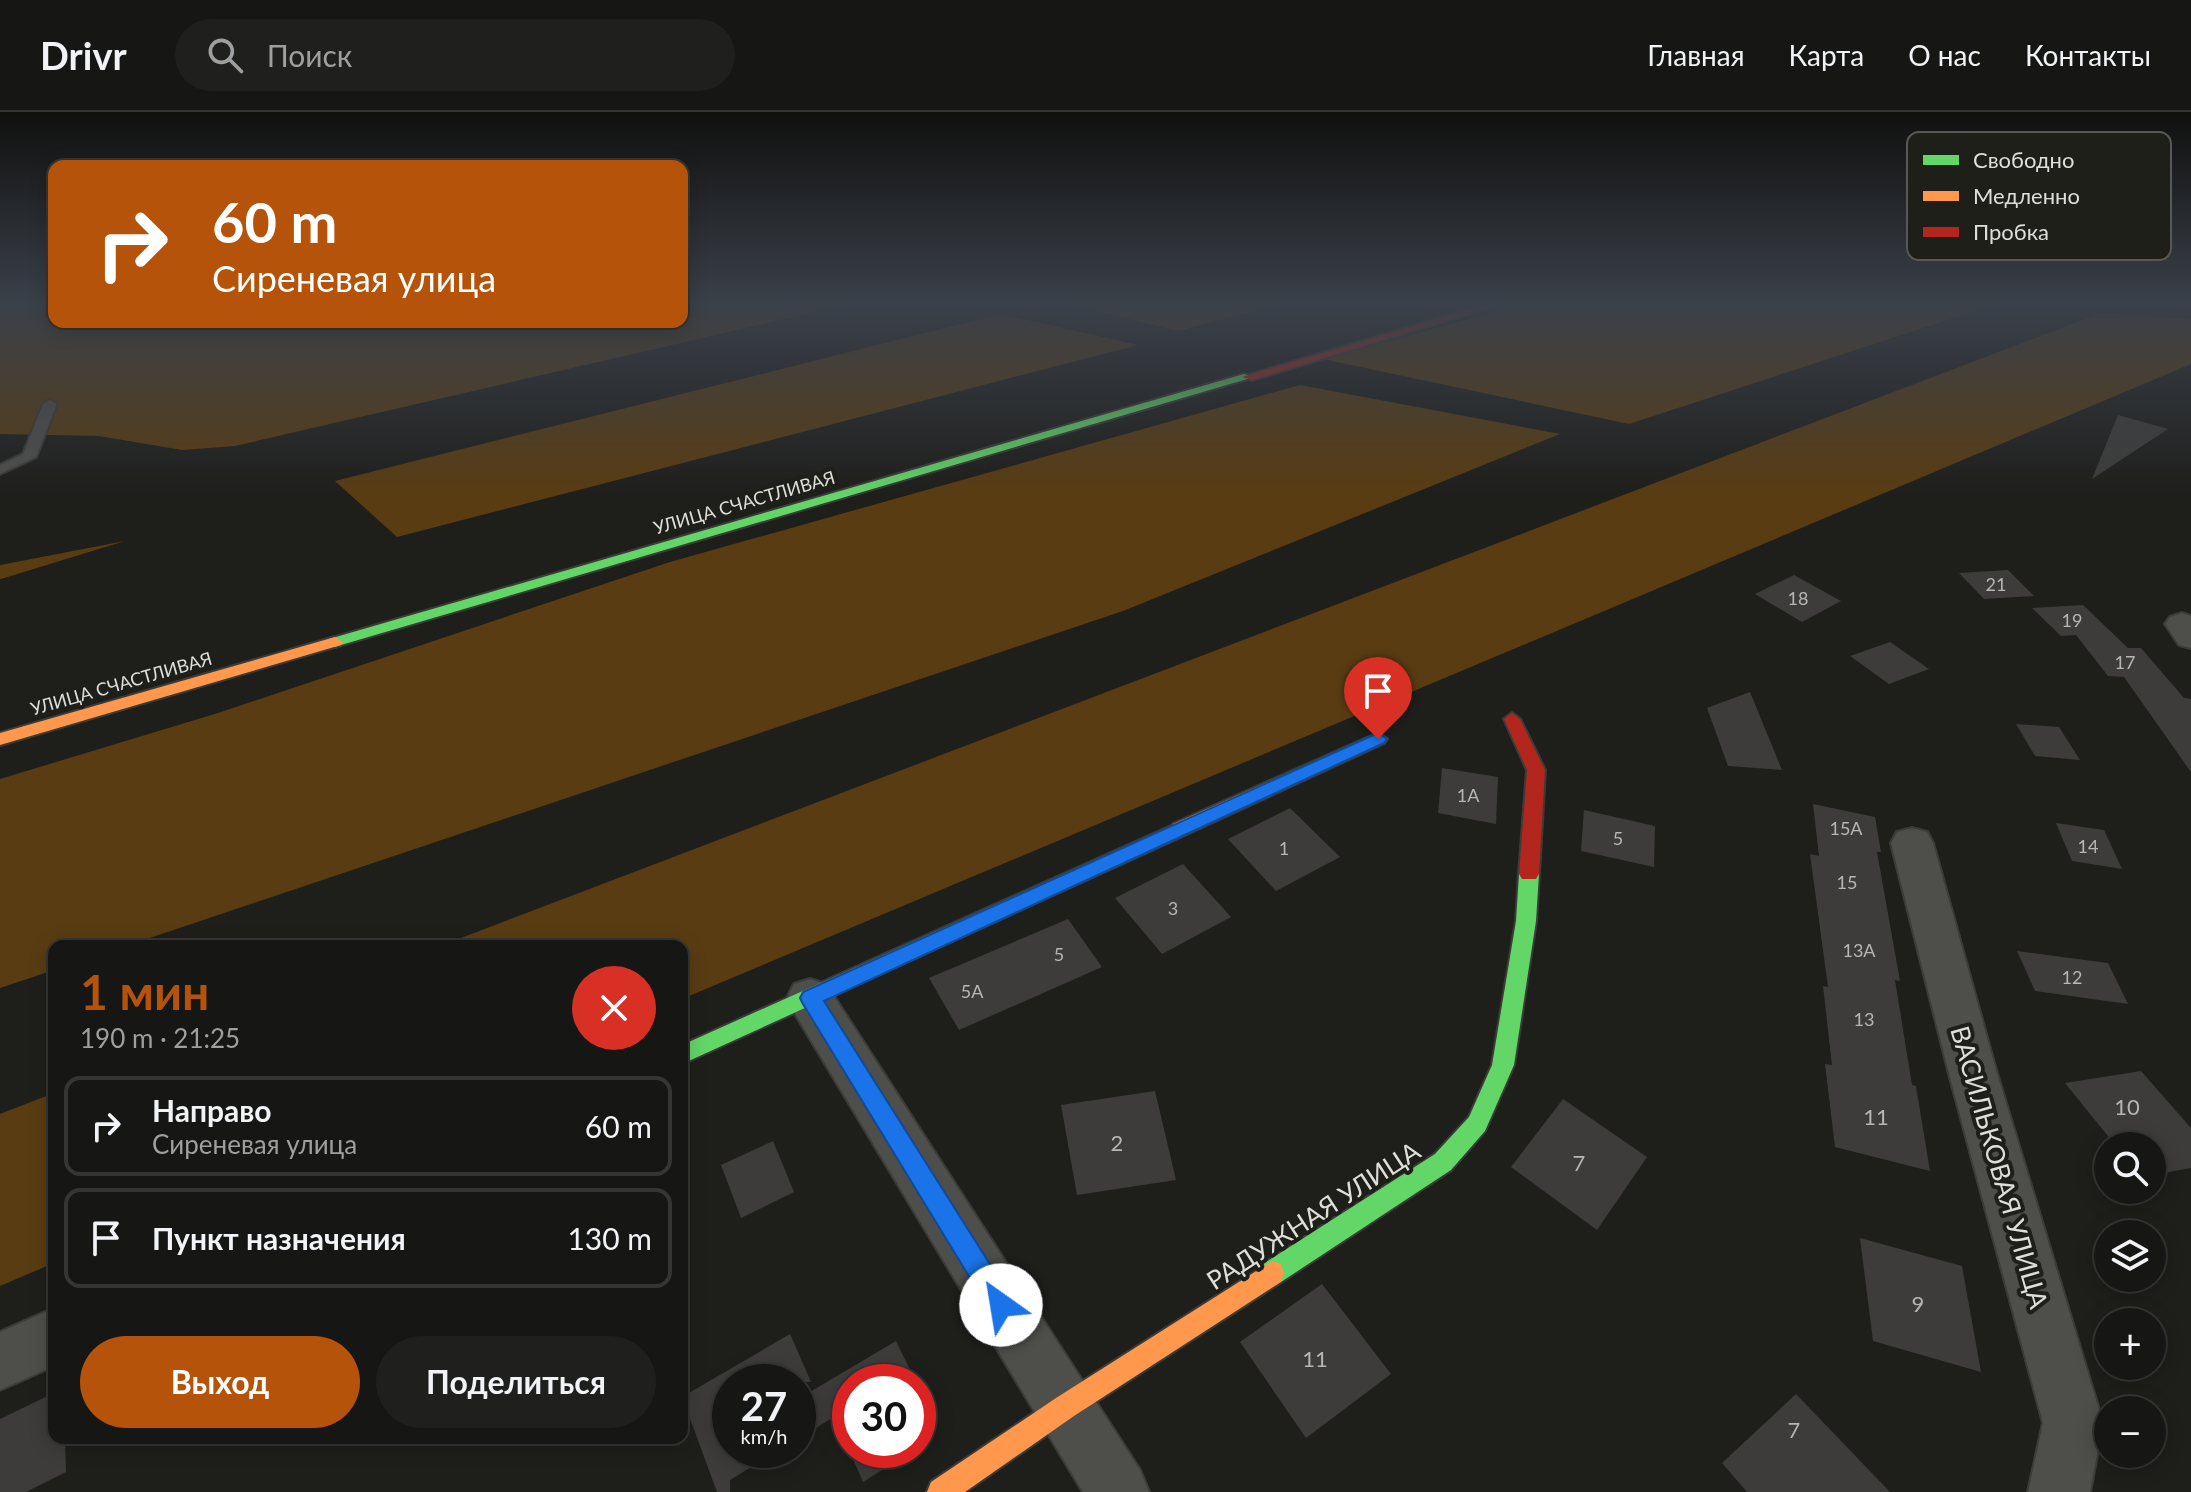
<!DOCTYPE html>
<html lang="ru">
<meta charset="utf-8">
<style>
:root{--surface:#161614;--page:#1f1f1d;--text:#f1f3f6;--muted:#9e9fa0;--line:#353534;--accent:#b45309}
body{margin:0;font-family:Lato,sans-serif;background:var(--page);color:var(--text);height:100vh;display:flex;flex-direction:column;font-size:30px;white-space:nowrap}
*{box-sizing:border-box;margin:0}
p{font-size:26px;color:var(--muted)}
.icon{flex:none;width:44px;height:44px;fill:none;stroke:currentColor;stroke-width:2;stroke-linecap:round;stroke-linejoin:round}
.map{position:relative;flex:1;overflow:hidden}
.side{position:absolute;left:48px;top:828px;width:640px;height:504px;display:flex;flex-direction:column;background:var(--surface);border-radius:16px;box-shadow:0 4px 20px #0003,0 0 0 2px var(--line)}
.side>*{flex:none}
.top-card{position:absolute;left:48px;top:48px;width:640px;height:168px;border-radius:16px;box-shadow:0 4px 20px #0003,0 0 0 2px var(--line);background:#b45309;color:#fff;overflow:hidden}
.fabs{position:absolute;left:2094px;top:1020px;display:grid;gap:16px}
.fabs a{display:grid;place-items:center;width:72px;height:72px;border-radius:50%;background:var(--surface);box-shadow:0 4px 20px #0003,0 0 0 2px var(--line);font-size:40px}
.speed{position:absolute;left:712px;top:1252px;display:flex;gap:16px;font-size:40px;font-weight:700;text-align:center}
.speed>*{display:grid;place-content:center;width:104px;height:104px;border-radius:50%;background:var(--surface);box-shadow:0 4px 20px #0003,0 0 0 2px var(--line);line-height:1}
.speed small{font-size:20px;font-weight:400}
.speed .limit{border:12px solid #d22;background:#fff;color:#111}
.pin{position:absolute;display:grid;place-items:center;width:68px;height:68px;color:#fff;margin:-82px -34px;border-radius:50% 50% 50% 0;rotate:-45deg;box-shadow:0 0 8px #0007}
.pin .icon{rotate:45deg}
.me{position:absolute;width:88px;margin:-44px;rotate:328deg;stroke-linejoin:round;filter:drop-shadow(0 0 6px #0008)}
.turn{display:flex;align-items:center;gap:28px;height:168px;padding:0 32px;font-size:36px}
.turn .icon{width:104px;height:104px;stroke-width:2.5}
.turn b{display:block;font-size:56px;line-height:68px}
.round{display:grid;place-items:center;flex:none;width:84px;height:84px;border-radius:42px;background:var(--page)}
.overview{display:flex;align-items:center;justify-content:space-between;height:136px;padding:0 32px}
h1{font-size:48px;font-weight:700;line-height:60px;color:var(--accent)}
.primary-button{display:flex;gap:16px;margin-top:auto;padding:16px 32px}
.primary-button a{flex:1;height:92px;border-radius:48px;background:var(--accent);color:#fff;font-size:32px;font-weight:700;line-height:92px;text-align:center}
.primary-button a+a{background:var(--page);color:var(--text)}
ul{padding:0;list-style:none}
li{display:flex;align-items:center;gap:24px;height:100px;margin:0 16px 12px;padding:0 16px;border:4px solid var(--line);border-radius:16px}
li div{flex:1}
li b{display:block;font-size:30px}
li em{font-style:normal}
header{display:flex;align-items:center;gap:48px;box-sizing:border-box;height:112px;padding:0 40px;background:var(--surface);border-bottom:2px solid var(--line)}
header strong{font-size:38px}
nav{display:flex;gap:44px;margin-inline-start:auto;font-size:28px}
.search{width:560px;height:72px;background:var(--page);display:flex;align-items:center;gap:20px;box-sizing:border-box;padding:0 28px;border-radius:44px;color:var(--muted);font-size:30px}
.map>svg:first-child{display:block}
.forest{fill:#593c12}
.building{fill:#3d3c3a}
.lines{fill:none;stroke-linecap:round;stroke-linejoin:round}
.lane-casing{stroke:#3b3b38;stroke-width:4}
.street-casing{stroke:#3b3b38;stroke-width:4}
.fast-casing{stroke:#3b3b38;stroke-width:4}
.slow-casing{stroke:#3b3b38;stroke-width:4}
.jam-casing{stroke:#3b3b38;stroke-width:4}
.lane{fill:#4e4e4b;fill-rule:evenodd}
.street{fill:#4e4e4b;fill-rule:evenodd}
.fast{fill:#63d668;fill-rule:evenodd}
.slow{fill:#ff974d;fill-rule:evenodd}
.jam{fill:#b3261e;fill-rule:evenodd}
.route{fill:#1a73e8;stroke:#114b97;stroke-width:2}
.labels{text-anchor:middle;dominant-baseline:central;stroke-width:8;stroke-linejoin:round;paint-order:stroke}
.far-street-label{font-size:18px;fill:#dedfdb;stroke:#1f1f1a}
.number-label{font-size:18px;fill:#b6b6b3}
.near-number-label{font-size:22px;fill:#b6b6b3}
.near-street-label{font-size:26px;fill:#dedfdb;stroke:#1f1f1a}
.key{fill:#1f1f1a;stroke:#585954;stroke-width:2}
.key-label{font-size:22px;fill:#dedfdb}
</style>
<header>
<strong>Drivr</strong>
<div class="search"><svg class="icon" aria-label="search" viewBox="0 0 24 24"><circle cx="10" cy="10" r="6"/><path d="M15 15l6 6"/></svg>Поиск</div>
<nav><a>Главная</a><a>Карта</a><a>О нас</a><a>Контакты</a></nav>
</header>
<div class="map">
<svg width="2191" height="1380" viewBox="0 0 2191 1380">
<rect width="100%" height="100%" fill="#1e1e1b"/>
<!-- forest -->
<g class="forest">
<polygon points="0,192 54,192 54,210 682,210 682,192 849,192 235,334 182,338 99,324 0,322"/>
<polygon points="1067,192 1282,192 1178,219"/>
<polygon points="1522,192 1996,192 1629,312 1323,247"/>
<polygon points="2101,201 2191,207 2191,252 682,887 682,834 440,834"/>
<polygon points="1001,202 1138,233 397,425 335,369"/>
<polygon points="1300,273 1560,322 1123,499 126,834 54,834 54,858 0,876 0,667 218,601 670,450"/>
<polygon points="125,429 1,467 0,467 0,453"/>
<polygon points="54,981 54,1151 0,1174 0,1002"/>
</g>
<!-- building -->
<g class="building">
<polygon points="2118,303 2168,317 2092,367"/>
<polygon points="2008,458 2034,484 1984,487 1959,461"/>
<polygon points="1794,463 1841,489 1802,510 1755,482"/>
<polygon points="2083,493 2128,536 2141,536 2184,586 2191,587 2191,660 2124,565 2108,564 2076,523 2061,524 2032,496"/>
<polygon points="1890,530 1929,557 1889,572 1850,544"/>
<polygon points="1750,580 1782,658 1728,654 1707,596"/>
<polygon points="2016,612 2059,615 2080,648 2035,644"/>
<polygon points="1442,656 1498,665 1496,712 1438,701"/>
<polygon points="1813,692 1875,705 1881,740 1877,740 1900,869 1895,868 1912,973 1916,974 1930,1059 1835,1035 1825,952 1832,953 1823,874 1828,875 1810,742 1819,744"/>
<polygon points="1290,696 1340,745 1276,779 1228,727"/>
<polygon points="1584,698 1655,714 1654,755 1581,739"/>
<polygon points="2056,711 2104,718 2122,757 2072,749"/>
<polygon points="1183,752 1231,805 1162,842 1115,786"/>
<polygon points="1068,807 1102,855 959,918 929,866"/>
<polygon points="2017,839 2108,851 2128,892 2035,879"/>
<polygon points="2141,959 2191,1016 2191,1056 2152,1063 2152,1034 2116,1034 2065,971"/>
<polygon points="1155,979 1176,1068 1077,1083 1061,993"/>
<polygon points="1563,987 1647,1045 1597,1118 1511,1055"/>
<polygon points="773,1029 794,1080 741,1106 721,1053"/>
<polygon points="1860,1126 1962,1154 1981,1260 1873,1229"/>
<polygon points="1322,1172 1391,1262 1306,1326 1240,1230"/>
<polygon points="790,1222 811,1270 730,1270 730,1338 779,1338 730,1368 730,1380 717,1380 682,1285"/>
<polygon points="896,1229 916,1270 850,1270 850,1295 798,1327 798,1287"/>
<polygon points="54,1281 54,1326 65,1326 66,1360 26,1380 0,1380 0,1307"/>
<polygon points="1796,1282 1890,1380 1747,1380 1722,1351"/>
<polygon points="849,1338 913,1338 863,1370"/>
</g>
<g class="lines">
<!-- lane casing -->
<g class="lane-casing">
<polygon id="lane" points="50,288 57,292 36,345 0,362 0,353 23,342 43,292"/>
</g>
<!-- street casing -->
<g class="street-casing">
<g id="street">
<polygon points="2182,501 2191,504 2191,536 2179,533 2165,512 2170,505"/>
<polygon points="1912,716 1927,720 1933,731 1996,958 2103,1311 2090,1380 2028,1380 2043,1311 1948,958 1891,731 1897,720"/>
<polygon points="810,867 826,872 1140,1358 1149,1380 1083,1380 794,900 787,886 794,872"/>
<polygon points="54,1196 54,1254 0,1278 0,1220"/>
</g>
</g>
<!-- fast casing -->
<g class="fast-casing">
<g id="fast">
<polygon points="1244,262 1254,265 341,533 335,535 327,530 329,527"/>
<polygon points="1180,710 1187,712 1189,717 1187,722 682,952 682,933"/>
<polygon points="1529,755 1536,757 1539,762 1536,809 1514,953 1485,1019 1451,1058 1281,1170 1272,1173 1263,1170 1260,1161 1263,1152 1435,1042 1469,1005 1492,953 1516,809 1519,762 1522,757"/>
</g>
</g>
<!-- slow casing -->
<g class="slow-casing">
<g id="slow">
<polygon points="335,525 343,530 341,533 0,633 0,621"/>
<polygon points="1378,621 1387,627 1384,631 1187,722 1173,722 1171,717 1173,712"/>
<polygon points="1272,1149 1281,1152 1284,1161 1281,1170 1074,1304 965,1380 927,1380 931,1370 1056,1286"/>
</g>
</g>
<!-- jam casing -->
<g class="jam-casing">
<g id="jam">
<polygon points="1487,192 1503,192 1252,268 1242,265"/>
<polygon points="1512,601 1520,607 1545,658 1539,762 1536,767 1522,767 1519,762 1527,658 1504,607"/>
</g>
</g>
<!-- lane -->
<use href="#lane" class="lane"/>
<!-- street -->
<use href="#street" class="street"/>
<!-- fast -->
<use href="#fast" class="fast"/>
<!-- slow -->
<use href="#slow" class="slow"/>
<!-- jam -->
<use href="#jam" class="jam"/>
</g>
<!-- sky -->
<linearGradient id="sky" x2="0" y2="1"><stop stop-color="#10100f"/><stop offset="0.5" stop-color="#3b414a"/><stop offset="1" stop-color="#3b414a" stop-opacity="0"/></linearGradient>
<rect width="2191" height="385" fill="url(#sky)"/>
<!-- route -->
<polygon class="route" points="1378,621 1387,627 1384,631 824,889 1010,1184 1014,1193 1010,1202 1001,1205 992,1202 803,892 800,886 803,880"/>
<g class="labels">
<!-- far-street labels -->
<g class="far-street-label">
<text transform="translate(744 390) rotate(-16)">УЛИЦА СЧАСТЛИВАЯ</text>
<text transform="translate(121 571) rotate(-16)">УЛИЦА СЧАСТЛИВАЯ</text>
</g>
<!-- number labels -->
<g class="number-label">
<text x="1996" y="472">21</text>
<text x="1798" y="486">18</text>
<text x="2072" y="508">19</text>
<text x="2125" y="550">17</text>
<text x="1468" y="683">1А</text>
<text x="1846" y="716">15А</text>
<text x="1618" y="726">5</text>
<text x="2088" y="734">14</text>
<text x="1284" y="736">1</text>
<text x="1847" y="770">15</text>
<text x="1173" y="796">3</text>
<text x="1859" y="838">13А</text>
<text x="1059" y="842">5</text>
<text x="2072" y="865">12</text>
<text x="972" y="879">5А</text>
<text x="1864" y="907">13</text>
</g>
<!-- near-number labels -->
<g class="near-number-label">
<text x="2127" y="994">10</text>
<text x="1876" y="1004">11</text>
<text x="1117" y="1030">2</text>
<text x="1579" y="1050">7</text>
<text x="1918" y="1191">9</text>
<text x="1315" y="1246">11</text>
<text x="1794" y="1317">7</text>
</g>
<!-- near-street labels -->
<g class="near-street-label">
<text transform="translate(2000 1055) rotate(74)">ВАСИЛЬКОВАЯ УЛИЦА</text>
<text transform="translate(1313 1103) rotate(-33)">РАДУЖНАЯ УЛИЦА</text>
</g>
</g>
<!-- legend -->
<rect x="1907" y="20" width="264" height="128" rx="12" class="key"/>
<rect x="1923" y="43" width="36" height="10" fill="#63d668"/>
<rect x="1923" y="79" width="36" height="10" fill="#ff974d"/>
<rect x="1923" y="115" width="36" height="10" fill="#b3261e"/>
<g class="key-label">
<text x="1973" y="56">Свободно</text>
<text x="1973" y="92">Медленно</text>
<text x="1973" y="128">Пробка</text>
</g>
</svg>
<div class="fabs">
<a><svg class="icon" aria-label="search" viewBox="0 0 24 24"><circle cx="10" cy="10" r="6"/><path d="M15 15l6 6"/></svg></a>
<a><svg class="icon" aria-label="layers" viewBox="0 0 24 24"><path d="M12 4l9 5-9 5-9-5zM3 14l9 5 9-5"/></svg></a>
<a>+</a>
<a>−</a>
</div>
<div class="speed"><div>27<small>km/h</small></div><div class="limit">30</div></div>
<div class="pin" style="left:1378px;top:627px;background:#d93025"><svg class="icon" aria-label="arrive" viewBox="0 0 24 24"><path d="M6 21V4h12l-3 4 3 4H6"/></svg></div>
<svg class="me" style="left:1001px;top:1193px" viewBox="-20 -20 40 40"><circle r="19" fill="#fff"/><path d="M0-13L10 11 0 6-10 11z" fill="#1a73e8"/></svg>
<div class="top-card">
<div class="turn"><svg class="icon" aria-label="right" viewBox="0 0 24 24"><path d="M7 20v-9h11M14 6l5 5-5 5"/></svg><div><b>60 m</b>Сиреневая улица</div></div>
</div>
<section class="side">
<div class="overview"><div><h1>1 мин</h1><p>190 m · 21:25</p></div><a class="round" style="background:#d93025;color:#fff"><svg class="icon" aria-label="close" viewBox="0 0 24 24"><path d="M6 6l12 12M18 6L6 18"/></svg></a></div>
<ul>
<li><svg class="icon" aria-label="right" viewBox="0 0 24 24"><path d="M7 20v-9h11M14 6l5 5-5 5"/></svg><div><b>Направо</b><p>Сиреневая улица</p></div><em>60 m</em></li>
<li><svg class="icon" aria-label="arrive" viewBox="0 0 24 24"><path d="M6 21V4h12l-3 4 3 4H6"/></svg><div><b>Пункт назначения</b></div><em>130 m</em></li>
</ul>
<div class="primary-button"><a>Выход</a><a>Поделиться</a></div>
</section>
</div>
